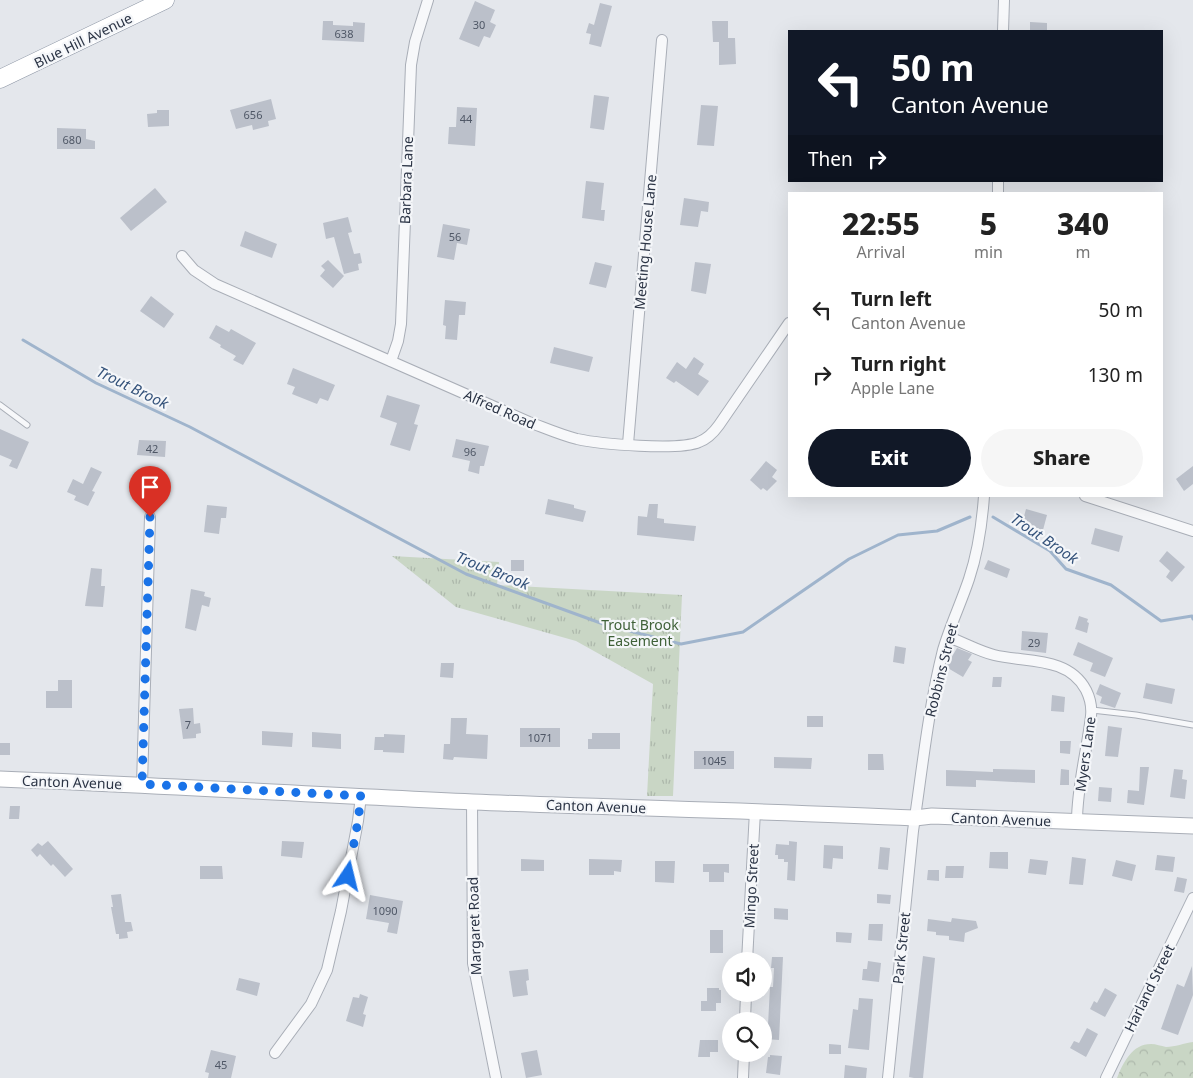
<!DOCTYPE html>
<style>
:root{--surface:#fff;--page:#f6f6f6;--text:#222;--muted:#767676;--accent:#111827}
body{margin:0;font-family:"Noto Sans",sans-serif;background:var(--page);color:var(--text);height:100vh;display:flex;flex-direction:column;font-size:19px;white-space:nowrap}
*{box-sizing:border-box;margin:0}
p{font-size:16px;color:var(--muted)}
.icon{flex:none;width:28px;height:28px;fill:none;stroke:currentColor;stroke-width:2;stroke-linecap:round;stroke-linejoin:round}
.map{position:relative;flex:1;overflow:hidden}
.drawer{position:absolute;left:788px;top:192px;width:375px;height:305px;display:flex;flex-direction:column;background:var(--surface);border-radius:0px;box-shadow:0 5px 20px #0002}
.drawer>*{flex:none}
.banner{position:absolute;left:788px;top:30px;width:375px;height:152px;border-radius:0px;box-shadow:0 5px 20px #0002;background:#111827;color:#fff;overflow:hidden}
.buttons{position:absolute;left:722px;top:952px;display:grid;gap:10px}
.buttons a{display:grid;place-items:center;width:50px;height:50px;border-radius:50%;background:var(--surface);box-shadow:0 5px 20px #0002;font-size:25px}
.pin{position:absolute;display:grid;place-items:center;width:42px;height:42px;color:#fff;margin:-51px -21px;border-radius:50% 50% 50% 0;rotate:-45deg;box-shadow:0 0 5px #0007}
.pin .icon{rotate:45deg}
.me{position:absolute;width:55px;margin:-28px;rotate:10deg;stroke-linejoin:round;filter:drop-shadow(0 0 4px #0008)}
.turn{display:flex;align-items:center;gap:18px;height:105px;padding:0 20px;font-size:22px}
.turn .icon{width:65px;height:65px;stroke-width:2.5}
.turn b{display:block;font-size:35px;line-height:42px}
.then{display:flex;align-items:center;height:48px;padding:0 20px;background:#0003;gap:10px;font-size:19px}
.eta{display:flex;justify-content:space-evenly;align-items:center;height:85px;text-align:center}
.eta b{font-size:30px;font-weight:800;line-height:35px}
.primary-button{display:flex;gap:10px;margin-top:auto;padding:10px 20px}
.primary-button a{flex:1;height:58px;border-radius:30px;background:var(--accent);color:#fff;font-size:20px;font-weight:800;line-height:58px;text-align:center}
.primary-button a+a{background:var(--page);color:var(--text)}
ul{padding:0;list-style:none}
li{display:flex;align-items:center;gap:15px;height:65px;padding:0 20px}
li div{flex:1}
li b{display:block;font-size:19px}
li em{font-style:normal}
.map>svg:first-child{display:block}
.forest{fill:url(#forest-crowns)}
.park{fill:url(#park-tufts)}
.lines{fill:none;stroke-linecap:round;stroke-linejoin:round}
.stream{stroke:#9fb4cc;stroke-width:3}
.building{fill:#bbc0ca}
.service-casing{stroke:#a9aeb7;stroke-width:7}
.minor-casing{stroke:#a9aeb7;stroke-width:12}
.secondary-casing{stroke:#a9aeb7;stroke-width:17}
.trunk-casing{stroke:#8b94a3;stroke-width:19}
.service{stroke:#f7f8fa;stroke-width:5}
.minor{stroke:#f7f8fa;stroke-width:10}
.secondary{stroke:#fff;stroke-width:15}
.trunk{stroke:#fff;stroke-width:18}
.route{stroke:#1a73e8;stroke-width:9;stroke-dasharray:0 16.2}
.labels{text-anchor:middle;dominant-baseline:central;stroke-width:4.5;stroke-linejoin:round;paint-order:stroke}
.number-label{font-size:11px;fill:#4f5766}
.street-label{font-size:14px;fill:#2b3445;stroke:#f4f6f9}
.park-label{font-size:14px;fill:#3f6138;stroke:#f4f6f9}
.water-label{font-size:15px;font-style:italic;fill:#34527a;stroke:#f4f6f9}
</style>
<div class="map">
<svg width="1193" height="1078" viewBox="0 0 1193 1078">
<defs>
<pattern id="forest-crowns" width="20" height="18" patternUnits="userSpaceOnUse" patternTransform="scale(1.25)"><rect width="20" height="18" fill="#c9d6c5"/><path d="M2 6a3 3 0 1 1 6 0M12 15a3 3 0 1 1 6 0" fill="none" stroke="#adb8ab"/></pattern>
<pattern id="park-tufts" width="24" height="20" patternUnits="userSpaceOnUse" patternTransform="scale(1.25)"><rect width="24" height="20" fill="#c9d6c5"/><path d="M3 7l-1-3M5 7V3M7 7l1-3M15 17l-1-3M17 17v-4M19 17l1-3" fill="none" stroke="#adb8ab"/></pattern>
</defs>
<rect width="100%" height="100%" fill="#e4e7ec"/>
<!-- forest -->
<path class="forest" d="M1193 1042V1078H1117C1123 1063 1132 1044 1151 1044 1156 1044 1161 1046 1166 1047 1175 1047 1184 1043 1193 1042Z"/>
<!-- park -->
<polygon class="park" points="392,556 499,562 497,585 682,595 673,796 647,796 653,684 576,641 456,607"/>
<g class="lines">
<!-- stream -->
<g class="stream">
<polyline points="23,340 96,383 190,427 466,574 606,625 681,644 743,632 849,559 898,535 937,531 970,517"/>
<polyline points="993,517 1050,551 1066,569 1111,585 1161,621 1192,616 1193,619"/>
</g>
</g>
<!-- building -->
<g class="building">
<polygon points="475,1 495,10 490,22 496,25 490,38 484,36 479,47 459,39"/>
<polygon points="600,3 612,6 601,47 589,44 591,34 586,33 589,23 594,25"/>
<polygon points="323,21 333,21 333,25 353,26 353,22 365,23 364,42 322,40"/>
<polygon points="712,21 728,21 728,38 735,38 736,64 719,65 719,42 713,42"/>
<polygon points="1030,22 1047,23 1047,31 1030,31"/>
<polygon points="594,95 609,97 604,130 590,128"/>
<polygon points="271,99 276,119 268,121 269,126 253,130 252,125 236,129 230,110"/>
<polygon points="701,105 718,106 714,146 697,145"/>
<polygon points="457,107 477,108 475,146 448,144 449,127 456,127"/>
<polygon points="157,110 169,110 169,126 148,127 147,114 157,113"/>
<polygon points="57,128 86,129 86,139 95,141 95,149 57,149"/>
<polygon points="586,181 604,183 601,210 605,210 604,221 582,218"/>
<polygon points="155,188 167,202 131,231 120,218"/>
<polygon points="684,198 709,202 708,212 701,211 698,227 680,225"/>
<polygon points="348,217 352,232 348,233 354,254 360,253 362,263 358,264 359,270 344,274 334,237 326,239 323,223"/>
<polygon points="443,224 470,229 467,245 457,243 454,260 437,257"/>
<polygon points="245,231 277,244 272,258 240,246"/>
<polygon points="328,260 344,276 333,288 320,276 325,270 321,266"/>
<polygon points="595,262 612,266 606,288 589,284"/>
<polygon points="695,262 711,264 706,294 691,291"/>
<polygon points="151,296 174,314 164,328 140,311"/>
<polygon points="445,300 466,302 465,315 459,315 457,340 445,339 446,326 443,325"/>
<polygon points="216,325 229,332 231,329 256,343 243,365 233,360 236,356 220,347 221,345 209,338"/>
<polygon points="554,347 593,357 589,372 550,363"/>
<polygon points="694,357 704,364 698,374 709,381 698,396 676,381 674,383 666,378 677,362 686,369"/>
<polygon points="293,368 335,385 328,401 320,398 317,404 292,394 295,387 287,384"/>
<polygon points="387,395 420,405 414,424 418,425 410,451 390,445 397,423 380,417"/>
<polygon points="0,429 29,442 17,469 9,466 12,460 0,455"/>
<polygon points="456,439 489,446 484,466 480,466 479,474 468,471 470,461 452,457"/>
<polygon points="139,440 166,441 165,457 137,455"/>
<polygon points="766,461 777,470 772,477 777,481 767,491 763,488 761,490 750,480"/>
<polygon points="1193,466 1193,484 1184,491 1176,479"/>
<polygon points="91,467 102,472 92,491 95,492 88,506 74,500 76,496 67,492 73,479 83,484"/>
<polygon points="548,499 574,505 574,508 586,511 583,522 545,514"/>
<polygon points="649,504 658,504 657,518 664,519 664,523 696,526 694,541 637,535 638,516 647,517"/>
<polygon points="207,505 227,507 226,518 221,518 219,534 204,532"/>
<polygon points="1026,509 1047,515 1043,530 1022,524"/>
<polygon points="1095,528 1123,536 1119,552 1091,544"/>
<polygon points="1167,551 1185,567 1172,582 1166,577 1170,571 1159,561"/>
<rect x="511" y="560" width="13" height="11"/>
<polygon points="988,560 1010,569 1007,578 984,569"/>
<polygon points="91,568 102,569 101,586 105,586 103,607 85,606"/>
<polygon points="191,589 205,592 204,596 211,598 209,607 202,605 196,631 185,628"/>
<polygon points="1079,616 1088,619 1087,622 1089,623 1087,633 1075,629"/>
<polygon points="1022,631 1048,633 1046,653 1021,650"/>
<polygon points="1078,642 1113,658 1105,677 1090,671 1093,663 1073,655"/>
<polygon points="895,646 906,648 904,664 893,662"/>
<polygon points="957,648 972,654 968,660 972,662 963,677 946,667"/>
<polygon points="441,663 454,663 453,678 440,677"/>
<polygon points="993,677 1002,677 1001,687 992,687"/>
<polygon points="58,680 72,680 72,708 46,708 46,691 58,691"/>
<polygon points="1146,683 1175,689 1172,704 1143,698"/>
<polygon points="1100,684 1121,693 1115,708 1100,703 1102,697 1096,694"/>
<polygon points="1052,695 1065,697 1064,712 1051,711"/>
<polygon points="193,708 194,724 200,723 201,733 196,734 196,738 183,739 179,709"/>
<rect x="807" y="716" width="16" height="11"/>
<polygon points="451,718 467,718 466,734 488,735 487,759 454,757 453,760 443,759 444,744 450,744"/>
<polygon points="1108,726 1122,728 1118,757 1105,756"/>
<rect x="520" y="728" width="40" height="19"/>
<polygon points="262,731 293,733 292,747 262,745"/>
<polygon points="312,732 341,734 341,749 312,747"/>
<polygon points="592,733 620,733 620,749 588,749 588,739 592,739"/>
<polygon points="384,734 405,735 404,753 383,752 383,750 374,750 375,737 384,737"/>
<polygon points="1060,741 1071,741 1070,754 1060,753"/>
<rect x="0" y="743" width="10" height="12"/>
<rect x="694" y="751" width="40" height="18"/>
<polygon points="868,754 883,754 884,770 868,770"/>
<polygon points="774,757 812,758 811,769 774,768"/>
<polygon points="1140,767 1149,767 1144,805 1127,803 1128,790 1139,791"/>
<polygon points="993,769 1035,770 1035,783 976,780 976,787 946,786 946,770 993,772"/>
<polygon points="1061,769 1069,770 1069,785 1060,785"/>
<polygon points="1174,769 1183,770 1182,779 1187,780 1185,799 1170,797"/>
<polygon points="1099,787 1112,788 1111,802 1098,801"/>
<polygon points="10,806 20,806 19,819 9,819"/>
<polygon points="48,841 73,869 65,877 53,864 51,866 40,854 37,857 31,850 38,843 42,846"/>
<polygon points="282,841 304,842 302,858 281,856"/>
<polygon points="789,841 797,842 795,881 787,880 788,862 784,862 784,859 778,859 778,855 775,855 776,844 789,845"/>
<polygon points="824,845 843,846 843,859 833,858 832,869 823,868"/>
<polygon points="880,847 890,848 888,870 878,869"/>
<polygon points="990,852 1008,852 1008,869 989,868"/>
<polygon points="1157,855 1175,857 1173,872 1155,870"/>
<polygon points="1072,857 1086,859 1083,885 1069,884"/>
<polygon points="521,859 544,860 544,871 521,871"/>
<polygon points="589,859 622,860 621,872 614,871 614,875 589,875"/>
<polygon points="1030,859 1048,861 1046,875 1028,873"/>
<polygon points="1116,860 1136,865 1132,881 1112,876"/>
<polygon points="655,861 675,861 674,883 655,882"/>
<polygon points="703,864 729,864 729,873 724,872 724,882 709,882 709,872 703,872"/>
<polygon points="200,866 222,866 223,879 200,879"/>
<polygon points="946,866 964,866 963,878 945,878"/>
<polygon points="928,870 939,870 939,881 927,880"/>
<polygon points="1177,877 1187,879 1184,893 1174,891"/>
<polygon points="121,894 125,922 131,922 133,931 127,932 128,938 119,939 119,934 116,934 111,907 113,907 111,895"/>
<polygon points="877,894 891,895 890,904 877,903"/>
<polygon points="370,895 403,901 397,934 387,932 389,923 366,919"/>
<polygon points="774,908 788,909 788,920 774,919"/>
<polygon points="952,918 976,921 978,928 965,933 964,942 949,940 949,936 936,935 936,932 927,931 928,919 951,922"/>
<polygon points="869,924 883,924 882,941 868,940"/>
<rect x="710" y="930" width="13" height="23"/>
<polygon points="836,932 852,933 851,943 836,942"/>
<polygon points="923,956 935,958 923,1078 914,1078 909,1077"/>
<polygon points="772,957 783,957 779,1040 765,1039 766,1025 768,1025 770,987 773,987 774,968 771,968"/>
<polygon points="868,961 881,963 879,982 862,980 863,969 867,969"/>
<polygon points="1192,966 1193,995 1178,1035 1161,1029 1177,984 1184,987"/>
<polygon points="528,969 529,980 526,981 528,995 513,997 509,971"/>
<polygon points="239,978 260,983 257,996 236,990"/>
<polygon points="707,988 719,988 719,990 721,990 721,1003 716,1003 716,1011 701,1011 701,1001 707,1001"/>
<polygon points="1105,988 1117,995 1105,1017 1090,1009 1094,1001 1097,1003"/>
<polygon points="360,994 368,997 363,1014 366,1015 363,1027 346,1021 353,997 359,998"/>
<polygon points="859,998 873,999 869,1050 848,1048 853,1009 858,1010"/>
<polygon points="1087,1028 1098,1034 1086,1057 1070,1048 1074,1041 1079,1043"/>
<polygon points="700,1040 718,1040 718,1052 710,1052 710,1057 698,1057"/>
<polygon points="829,1044 841,1045 841,1054 829,1054"/>
<polygon points="211,1050 236,1056 231,1078 208,1078 209,1073 205,1072"/>
<polygon points="537,1050 542,1075 526,1078 521,1053"/>
<polygon points="770,1055 782,1056 780,1075 766,1073 768,1057 770,1057"/>
<polygon points="845,1065 867,1068 866,1078 844,1078"/>
</g>
<g class="lines">
<!-- service casing -->
<g class="service-casing">
<g id="service">
<polyline points="0,405 27,425"/>
<polyline points="1092,710 1136,715 1193,725"/>
</g>
</g>
<!-- minor casing -->
<g class="minor-casing">
<g id="minor">
<polyline points="1003,31 1004,0"/>
<polyline points="998,194 998,181"/>
<path d="M182 256 194 270 215 284 529 422C545 428 561 435 577 439 600 444 679 451 699 442 707 439 714 432 719 425L789 323"/>
<polyline points="391,361 398,341 401,324 411,65 415,42 428,0"/>
<polyline points="628,444 662,40"/>
<polyline points="1085,496 1193,531"/>
<path d="M948 637C963 642 978 651 994 655 1026 663 1068 656 1086 690 1090 698 1092 707 1091 716 1087 751 1077 786 1077 821"/>
<polyline points="142,784 150,517"/>
<polyline points="472,802 473,963 496,1078"/>
<polyline points="747,961 755,811"/>
<polyline points="745,1021 746,994"/>
<polyline points="275,1053 311,1004 327,970 341,911 358,821 361,796"/>
<polyline points="743,1078 744,1054"/>
<path d="M888 1078 913 831C922 771 928 710 943 650 950 626 961 603 969 579 978 552 982 524 984 496"/>
<polyline points="1106,1078 1193,898"/>
</g>
</g>
<!-- secondary casing -->
<g class="secondary-casing">
<path id="secondary" d="M0 779C158 785 316 795 473 802 621 808 768 811 915 818L932 816 1193 826"/>
</g>
<!-- trunk casing -->
<g class="trunk-casing">
<polyline id="trunk" points="0,79 165,0"/>
</g>
<!-- service -->
<use href="#service" class="service"/>
<!-- minor -->
<use href="#minor" class="minor"/>
<!-- secondary -->
<use href="#secondary" class="secondary"/>
<!-- trunk -->
<use href="#trunk" class="trunk"/>
</g>
<g class="lines">
<!-- route -->
<polyline class="route" points="150,517 142,784 361,796 358,821 348,876"/>
</g>
<g class="labels">
<!-- number labels -->
<g class="number-label">
<text x="479" y="24">30</text>
<text x="344" y="33">638</text>
<text x="253" y="114">656</text>
<text x="466" y="118">44</text>
<text x="72" y="139">680</text>
<text x="455" y="236">56</text>
<text x="152" y="448">42</text>
<text x="470" y="451">96</text>
<text x="1034" y="642">29</text>
<text x="188" y="724">7</text>
<text x="540" y="737">1071</text>
<text x="714" y="760">1045</text>
<text x="385" y="910">1090</text>
<text x="221" y="1064">45</text>
</g>
<!-- street labels -->
<g class="street-label">
<text transform="translate(83 40) rotate(-26)">Blue Hill Avenue</text>
<text transform="translate(406 180) rotate(-88)">Barbara Lane</text>
<text transform="translate(645 242) rotate(-85)">Meeting House Lane</text>
<text transform="translate(500 409) rotate(24)">Alfred Road</text>
<text transform="translate(941 670) rotate(-76)">Robbins Street</text>
<text transform="translate(1085 754) rotate(-82)">Myers Lane</text>
<text transform="translate(72 782) rotate(2)">Canton Avenue</text>
<text transform="translate(596 806) rotate(2)">Canton Avenue</text>
<text transform="translate(1001 819) rotate(2)">Canton Avenue</text>
<text transform="translate(751 886) rotate(-87)">Mingo Street</text>
<text transform="translate(474 926) rotate(-92)">Margaret Road</text>
<text transform="translate(901 948) rotate(-84)">Park Street</text>
<text transform="translate(1149 988) rotate(-64)">Harland Street</text>
</g>
<!-- park labels -->
<g class="park-label">
<text x="640" y="624">Trout Brook<tspan x="640" dy="16">Easement</tspan></text>
</g>
<!-- water labels -->
<g class="water-label">
<text transform="translate(133 387) rotate(26)">Trout Brook</text>
<text transform="translate(1045 538) rotate(34)">Trout Brook</text>
<text transform="translate(493 570) rotate(22)">Trout Brook</text>
</g>
</g>
</svg>
<div class="buttons">
<a><svg class="icon" aria-label="sound" viewBox="0 0 24 24"><path d="M4 9h4l5-4v14l-5-4H4zM17 9q2 3 0 6"/></svg></a>
<a><svg class="icon" aria-label="search" viewBox="0 0 24 24"><circle cx="10" cy="10" r="6"/><path d="M15 15l6 6"/></svg></a>
</div>
<div class="pin" style="left:150px;top:517px;background:#d93025"><svg class="icon" aria-label="arrive" viewBox="0 0 24 24"><path d="M6 21V4h12l-3 4 3 4H6"/></svg></div>
<svg class="me" style="left:348px;top:876px" viewBox="-20 -20 40 40"><path d="M0-17L14 15 0 8-14 15z" fill="#1a73e8" stroke="#fff" stroke-width="4"/></svg>
<div class="banner">
<div class="turn"><svg class="icon" aria-label="left" viewBox="0 0 24 24"><path d="M17 20v-9H6M10 6l-5 5 5 5"/></svg><div><b>50 m</b>Canton Avenue</div></div>
<div class="then">Then<svg class="icon" aria-label="right" viewBox="0 0 24 24"><path d="M7 20v-9h11M14 6l5 5-5 5"/></svg></div>
</div>
<section class="drawer">
<div class="eta">
<div><b>22:55</b><p>Arrival</p></div>
<div><b>5</b><p>min</p></div>
<div><b>340</b><p>m</p></div>
</div>
<ul>
<li><svg class="icon" aria-label="left" viewBox="0 0 24 24"><path d="M17 20v-9H6M10 6l-5 5 5 5"/></svg><div><b>Turn left</b><p>Canton Avenue</p></div><em>50 m</em></li>
<li><svg class="icon" aria-label="right" viewBox="0 0 24 24"><path d="M7 20v-9h11M14 6l5 5-5 5"/></svg><div><b>Turn right</b><p>Apple Lane</p></div><em>130 m</em></li>
</ul>
<div class="primary-button"><a>Exit</a><a>Share</a></div>
</section>
</div>
